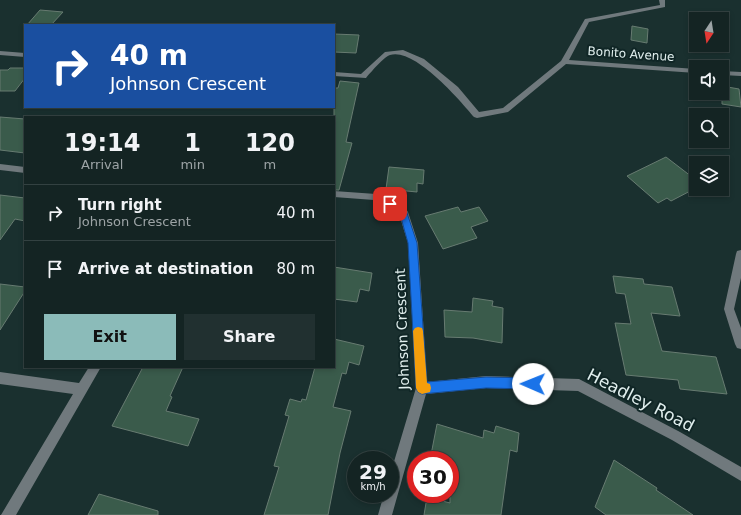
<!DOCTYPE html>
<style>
:root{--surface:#142423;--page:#213030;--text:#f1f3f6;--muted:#9da4a6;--line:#334141;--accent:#8bbbb9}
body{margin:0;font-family:"DejaVu Sans",sans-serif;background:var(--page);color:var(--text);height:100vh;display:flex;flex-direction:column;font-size:15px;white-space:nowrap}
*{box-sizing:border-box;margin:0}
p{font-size:13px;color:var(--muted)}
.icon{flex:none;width:22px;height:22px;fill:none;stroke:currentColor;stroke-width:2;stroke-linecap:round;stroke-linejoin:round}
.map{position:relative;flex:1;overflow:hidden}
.panel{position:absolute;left:24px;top:116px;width:311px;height:252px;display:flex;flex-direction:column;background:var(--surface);border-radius:0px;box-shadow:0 2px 6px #0003,0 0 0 1px var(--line)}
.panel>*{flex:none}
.banner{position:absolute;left:24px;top:24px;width:311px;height:84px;border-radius:0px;box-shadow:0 2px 6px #0003,0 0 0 1px var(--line);background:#1a4fa0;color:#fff;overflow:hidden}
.needle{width:26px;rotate:192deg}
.buttons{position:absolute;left:689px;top:12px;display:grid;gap:8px}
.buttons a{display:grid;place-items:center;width:40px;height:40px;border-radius:0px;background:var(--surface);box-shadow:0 2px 6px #0003,0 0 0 1px var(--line);font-size:20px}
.speed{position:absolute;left:347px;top:451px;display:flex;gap:8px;font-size:20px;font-weight:700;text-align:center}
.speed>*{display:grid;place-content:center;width:52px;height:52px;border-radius:50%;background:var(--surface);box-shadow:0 2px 6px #0003,0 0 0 1px var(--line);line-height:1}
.speed small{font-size:10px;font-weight:400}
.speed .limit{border:6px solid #d22;background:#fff;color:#111}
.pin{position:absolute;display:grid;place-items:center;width:34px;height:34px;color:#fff;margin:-17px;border-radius:8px;box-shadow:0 2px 6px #0006}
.me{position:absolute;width:44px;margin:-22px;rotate:271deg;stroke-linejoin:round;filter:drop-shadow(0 0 3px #0008)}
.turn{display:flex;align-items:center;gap:14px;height:84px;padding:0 20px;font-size:18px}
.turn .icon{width:52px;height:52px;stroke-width:2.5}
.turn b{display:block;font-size:28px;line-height:34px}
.eta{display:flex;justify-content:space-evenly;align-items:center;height:68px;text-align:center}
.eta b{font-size:24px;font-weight:700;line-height:28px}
.button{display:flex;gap:8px;margin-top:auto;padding:8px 20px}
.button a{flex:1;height:46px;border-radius:0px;background:var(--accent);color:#111;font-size:16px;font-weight:700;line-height:46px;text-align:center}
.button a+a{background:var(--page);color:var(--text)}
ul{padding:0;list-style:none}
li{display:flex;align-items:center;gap:12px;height:56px;padding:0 20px;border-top:1px solid var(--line)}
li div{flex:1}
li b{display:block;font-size:15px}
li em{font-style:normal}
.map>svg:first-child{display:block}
.building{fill:#3a5b4b;stroke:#677b71}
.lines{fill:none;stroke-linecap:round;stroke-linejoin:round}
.minor{fill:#70797d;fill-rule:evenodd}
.route{fill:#1a73e8;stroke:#114b97}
.slow{fill:#f59e0b}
.labels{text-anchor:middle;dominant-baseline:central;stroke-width:4;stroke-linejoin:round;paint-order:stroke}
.far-street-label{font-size:12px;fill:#e0eeed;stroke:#102626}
.street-label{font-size:14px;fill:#e0eeed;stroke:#102626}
.near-street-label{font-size:17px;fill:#e0eeed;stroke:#102626}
</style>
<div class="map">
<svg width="741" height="515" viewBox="0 0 741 515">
<rect width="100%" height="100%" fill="#1a302f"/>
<!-- building -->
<g class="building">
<polygon points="40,10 63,12 51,25 27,25"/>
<polygon points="632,26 648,29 647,43 631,40"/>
<polygon points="334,34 359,35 356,53 334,52"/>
<polygon points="10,68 25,68 25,78 15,91 0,91 0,70 8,70"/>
<polygon points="340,81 359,83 346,142 352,143 339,190 334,190 334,88 338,88"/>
<polygon points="722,86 739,89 741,107 722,104"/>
<polygon points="0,117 25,119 25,153 0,150"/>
<polygon points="666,157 696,180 696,188 671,201 667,198 658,203 627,176"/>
<polygon points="389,167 424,170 423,184 417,183 417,192 386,189"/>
<polygon points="0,195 25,198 25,221 15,219 0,240"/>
<polygon points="458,207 461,212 479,207 488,221 471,227 477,238 443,249 425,216"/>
<polygon points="334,267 372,273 369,291 360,289 357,302 334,299"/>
<polygon points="613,276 643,279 644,284 672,287 680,316 651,313 662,351 716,357 727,394 680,389 678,380 626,375 615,323 631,324 625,294 616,293"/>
<polygon points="0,284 25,287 25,291 0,330"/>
<polygon points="473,298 493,301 492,306 503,308 502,343 473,338 445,337 444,310 472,312"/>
<polygon points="334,339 364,346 359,365 349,362 346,374 342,373 333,407 351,411 340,453 328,515 264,515 279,467 274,466 289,416 285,415 290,399 301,402 302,399 306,400 315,367 334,367"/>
<polygon points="143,367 183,367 170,396 172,397 166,411 199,419 188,446 112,426"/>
<polygon points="437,424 483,438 484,430 494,433 496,426 519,433 517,452 510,450 501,515 424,515 427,497 450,503 450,460 430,460"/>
<polygon points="614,460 657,488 656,490 693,515 606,515 595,507"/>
<polygon points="99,494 158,511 158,515 88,515"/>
</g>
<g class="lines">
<!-- minor -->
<g class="minor">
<path d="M659 0H665V7L589 22 569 60 696 69V73L566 64 508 112 477 118 474 117C460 100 414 47 390 55 384 57 371 72 366 78L334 76V72L361 74 385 52 403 50 424 59 458 87 479 112 503 108 561 61 585 19 660 5Z"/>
<polygon points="0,51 25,53 25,57 0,55"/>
<polygon points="722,71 741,72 741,76 722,75"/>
<polygon points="0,164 25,167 25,173 0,170"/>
<polygon points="334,191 376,194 406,209 408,212 418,243 427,382 486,376 579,379 680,432 741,467 741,481 672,440 578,391 486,388 426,394 392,515 378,515 384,494 390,494 390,475 416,388 408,243 399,214 374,200 334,197"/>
<polygon points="741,250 741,278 734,309 741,328 741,349 737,348 735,344 724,309 736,254 737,251"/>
<polygon points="89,367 101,367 16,515 1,515 73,394 0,384 0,372 79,383"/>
</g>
</g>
<!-- route -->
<polygon class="route" points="390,201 406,210 417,243 427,382 486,377 533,378 536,380 538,384 536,387 533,389 486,388 422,394 418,392 416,388 408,243 400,214 385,204"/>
<!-- slow -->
<polygon class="slow" points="418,327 422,328 423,331 427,383 430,384 431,388 430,392 422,394 418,392 416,388 413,331 415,328"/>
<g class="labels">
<!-- far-street labels -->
<g class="far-street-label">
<text transform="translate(631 54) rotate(4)">Bonito Avenue</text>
</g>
<!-- street labels -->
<g class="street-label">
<text transform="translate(402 329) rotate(-92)">Johnson Crescent</text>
</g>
<!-- near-street labels -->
<g class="near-street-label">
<text transform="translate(641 400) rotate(27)">Headley Road</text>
</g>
</g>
</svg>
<div class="buttons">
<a><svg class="needle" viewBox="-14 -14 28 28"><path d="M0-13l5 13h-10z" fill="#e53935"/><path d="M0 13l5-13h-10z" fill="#9da4a6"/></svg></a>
<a><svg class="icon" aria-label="sound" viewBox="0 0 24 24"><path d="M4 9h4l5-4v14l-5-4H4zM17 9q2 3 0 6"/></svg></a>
<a><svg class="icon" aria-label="search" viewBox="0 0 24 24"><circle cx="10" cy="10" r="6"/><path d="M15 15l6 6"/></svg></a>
<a><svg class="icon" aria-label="layers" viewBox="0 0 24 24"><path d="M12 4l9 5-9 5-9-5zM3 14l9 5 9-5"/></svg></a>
</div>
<div class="speed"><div>29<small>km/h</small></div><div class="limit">30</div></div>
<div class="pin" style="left:390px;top:204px;background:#d93025"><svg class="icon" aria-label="arrive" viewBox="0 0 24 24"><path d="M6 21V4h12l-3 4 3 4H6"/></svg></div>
<svg class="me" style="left:533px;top:384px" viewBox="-20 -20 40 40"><circle r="19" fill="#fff"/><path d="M0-13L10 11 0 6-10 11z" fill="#1a73e8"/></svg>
<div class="banner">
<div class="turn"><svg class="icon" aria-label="right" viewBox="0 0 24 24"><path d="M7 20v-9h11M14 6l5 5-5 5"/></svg><div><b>40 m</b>Johnson Crescent</div></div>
</div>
<section class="panel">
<div class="eta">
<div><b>19:14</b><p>Arrival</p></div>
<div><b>1</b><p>min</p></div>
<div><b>120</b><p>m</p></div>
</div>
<ul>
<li><svg class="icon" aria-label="right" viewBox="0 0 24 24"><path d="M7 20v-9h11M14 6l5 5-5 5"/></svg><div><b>Turn right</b><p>Johnson Crescent</p></div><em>40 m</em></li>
<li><svg class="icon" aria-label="arrive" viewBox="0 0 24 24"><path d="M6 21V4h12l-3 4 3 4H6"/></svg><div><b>Arrive at destination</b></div><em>80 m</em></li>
</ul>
<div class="button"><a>Exit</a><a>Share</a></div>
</section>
</div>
